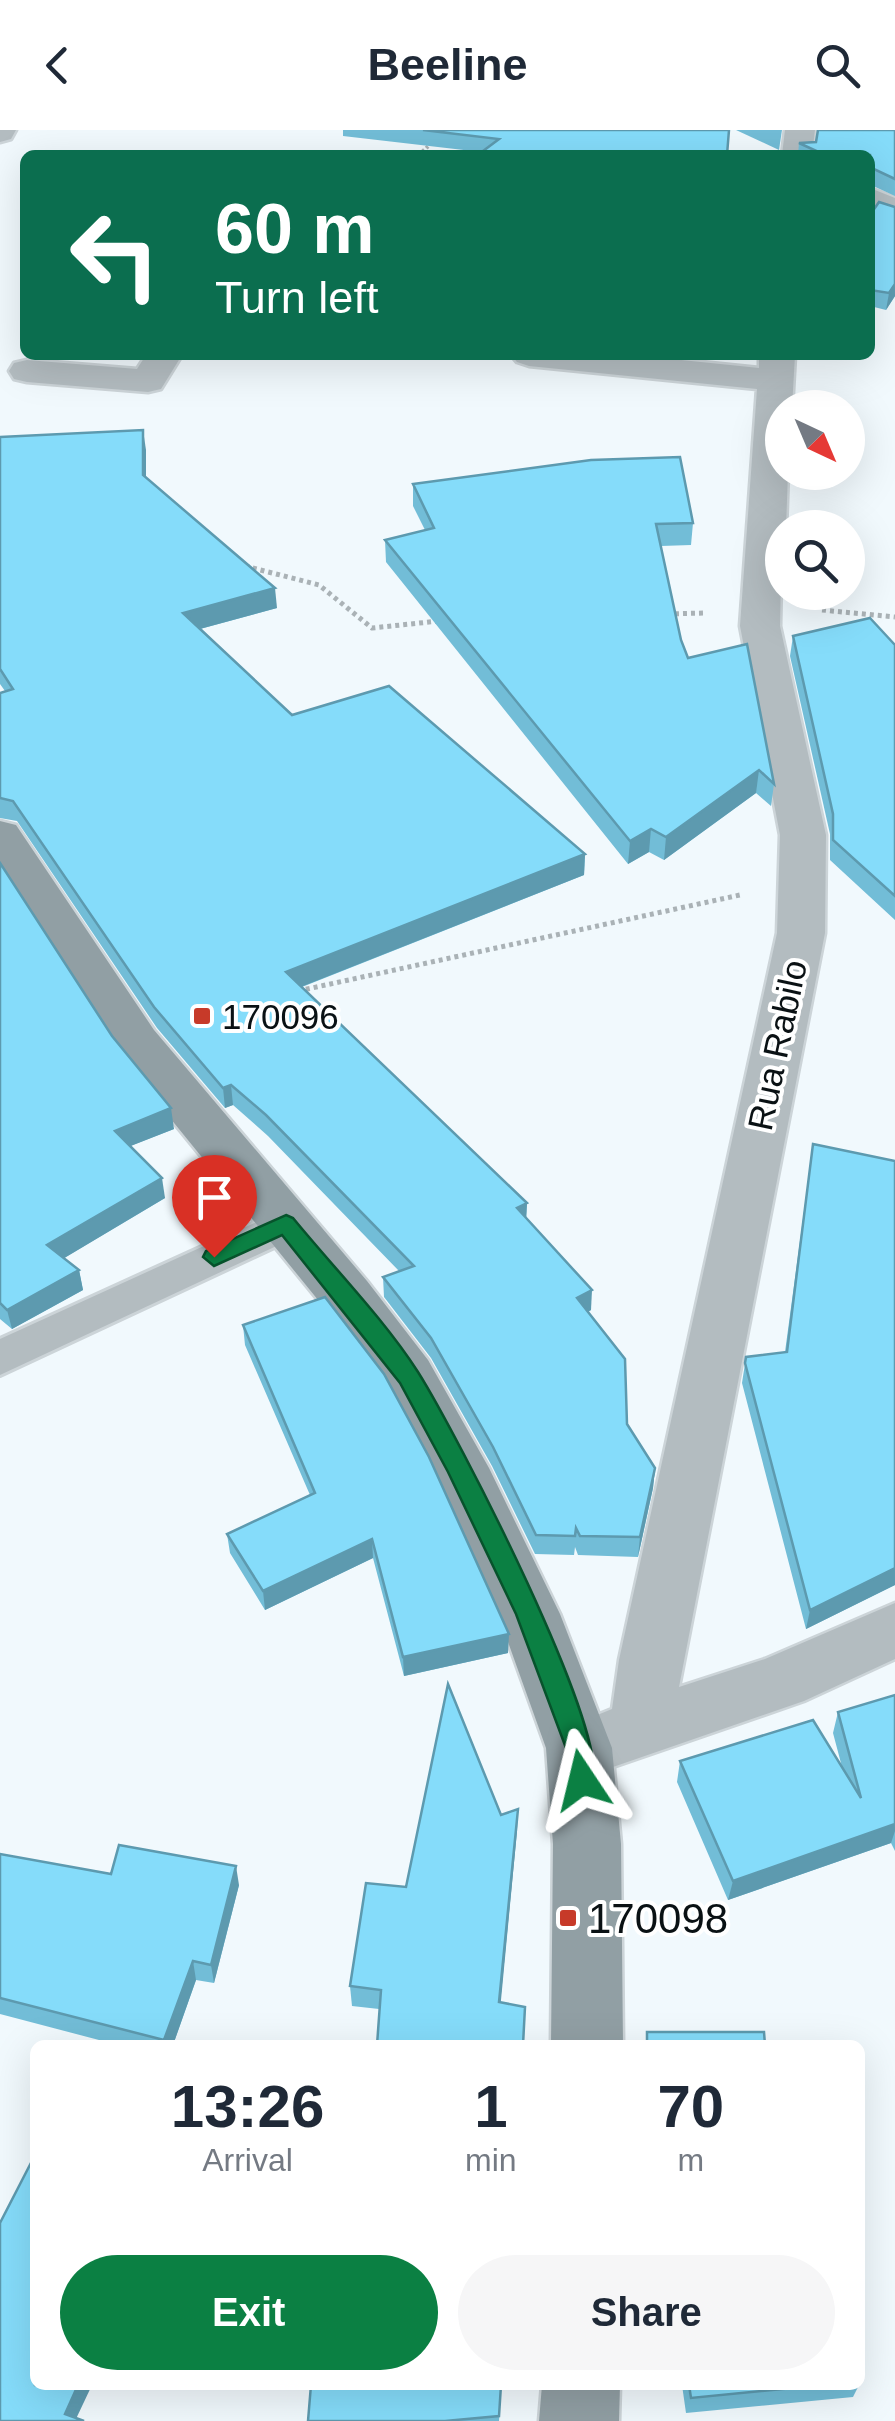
<!DOCTYPE html>
<style>
:root{--surface:#fff;--page:#f6f6f7;--text:#1f2937;--muted:#747a83;--accent:#0b8043}
body{margin:0;font-family:Helvetica,sans-serif;background:var(--page);color:var(--text);height:100vh;display:flex;flex-direction:column;font-size:38px;white-space:nowrap}
*{box-sizing:border-box;margin:0}
p{font-size:32px;color:var(--muted)}
.icon{flex:none;width:55px;height:55px;fill:none;stroke:currentColor;stroke-width:2;stroke-linecap:round;stroke-linejoin:round}
.map{position:relative;flex:1;overflow:hidden}
.panel{position:absolute;left:30px;top:1910px;width:835px;height:350px;display:flex;flex-direction:column;background:var(--surface);border-radius:15px;box-shadow:0 10px 40px #0002}
.panel>*{flex:none}
.banner{position:absolute;left:20px;top:20px;width:855px;height:210px;border-radius:15px;box-shadow:0 10px 40px #0002;background:#0b6e4f;color:#fff;overflow:hidden}
.needle{width:65px;rotate:136deg}
.buttons{position:absolute;left:765px;top:260px;display:grid;gap:20px}
.buttons a{display:grid;place-items:center;width:100px;height:100px;border-radius:50%;background:var(--surface);box-shadow:0 10px 40px #0002;font-size:50px}
.pin{position:absolute;display:grid;place-items:center;width:85px;height:85px;color:#fff;margin:-102px -42px;border-radius:50% 50% 50% 0;rotate:-45deg;box-shadow:0 0 10px #0007}
.pin .icon{rotate:45deg}
.me{position:absolute;width:110px;margin:-55px;rotate:350deg;stroke-linejoin:round;filter:drop-shadow(0 0 8px #0008)}
.turn{display:flex;align-items:center;gap:35px;height:210px;padding:0 30px;font-size:45px}
.turn .icon{width:130px;height:130px;stroke-width:2.5}
.turn b{display:block;font-size:70px;line-height:85px}
.eta{display:flex;justify-content:space-evenly;align-items:center;height:170px;text-align:center}
.eta b{font-size:60px;font-weight:700;line-height:70px}
.primary-button{display:flex;gap:20px;margin-top:auto;padding:20px 30px}
.primary-button a{flex:1;height:115px;border-radius:60px;background:var(--accent);color:#fff;font-size:40px;font-weight:700;line-height:115px;text-align:center}
.primary-button a+a{background:var(--page);color:var(--text)}
header{display:flex;justify-content:space-between;align-items:center;height:130px;padding:0 30px;background:var(--surface);font-size:45px;font-weight:700}
.map>svg:first-child{display:block}
.lines{fill:none;stroke-linecap:round;stroke-linejoin:round}
.service-casing{stroke:#ccd4d8;stroke-width:6}
.minor-casing{stroke:#ccd4d8;stroke-width:5}
.secondary-casing{stroke:#ccd4d8;stroke-width:5}
.path-far1{stroke:#aab2b6;stroke-width:4;stroke-dasharray:2.5 2.5;stroke-linecap:butt}
.path{stroke:#aab2b6;stroke-width:5;stroke-dasharray:4 4;stroke-linecap:butt}
.service{fill:#b3bcc0;fill-rule:evenodd}
.minor{fill:#b3bcc0;fill-rule:evenodd}
.secondary{fill:#919fa4;fill-rule:evenodd}
.wall{fill:#72bdd7}
.shaded-wall{fill:#5d9aaf}
.building{fill:#85dcfa;stroke:#5d9aaf;stroke-width:2.5}
.route{fill:#0b8043;stroke:#07532c;stroke-width:2.5}
.poi-dot{fill:#c73a29;stroke:#fff;stroke-width:4}
.labels{text-anchor:middle;dominant-baseline:central;stroke-width:8;stroke-linejoin:round;paint-order:stroke}
.poi-label{font-size:35px;fill:#0a1114;stroke:#fff;text-anchor:start}
.street-label{font-size:35px;fill:#0a1114;stroke:#fff}
.near-poi-label{font-size:42px;fill:#0a1114;stroke:#fff;text-anchor:start}
</style>
<header><svg class="icon" aria-label="back" viewBox="0 0 24 24"><path d="M15 5l-7 7 7 7"/></svg>Beeline<svg class="icon" aria-label="search" viewBox="0 0 24 24"><circle cx="10" cy="10" r="6"/><path d="M15 15l6 6"/></svg></header>
<div class="map">
<svg width="895" height="2291" viewBox="0 0 895 2291">
<rect width="100%" height="100%" fill="#f1f9fd"/>
<g class="lines">
<!-- service casing -->
<g class="service-casing">
<polygon id="service" points="285,1079 300,1083 306,1094 300,1105 0,1245 0,1209"/>
</g>
<!-- minor casing -->
<g class="minor-casing">
<g id="minor">
<polygon points="0,0 16,0 11,9 0,12"/>
<polygon points="785,0 815,0 812,25 782,25"/>
<polygon points="870,58 895,68 895,91 870,81"/>
<polygon points="146,225 182,225 161,259 148,262 27,252 14,249 9,241 14,233 27,230 137,239"/>
<polygon points="511,225 633,225 759,238 759,225 795,225 792,278 782,278 782,342 788,342 786,398 782,398 780,496 826,705 825,803 679,1557 765,1529 895,1473 895,1529 804,1571 613,1637 590,1628 580,1608 590,1588 612,1579 619,1530 777,803 780,705 740,496 757,259 529,236 517,232"/>
</g>
</g>
<!-- secondary casing -->
<g class="secondary-casing">
<g id="secondary">
<polygon points="0,691 16,695 154,900 367,1151 428,1230 489,1338 560,1484 612,1618 621,1714 623,1915 551,1915 553,1714 546,1618 498,1484 433,1345 388,1262 327,1181 118,924 0,740"/>
<polygon points="542,2255 620,2255 619,2291 539,2291"/>
</g>
</g>
<!-- path-far1 -->
<polyline class="path-far1" points="419,25 445,0"/>
<!-- path -->
<g class="path">
<polyline points="245,436 319,455 372,498 439,491"/>
<polyline points="822,480 895,487"/>
<polyline points="667,484 704,483"/>
<polyline points="298,861 740,765"/>
</g>
<!-- service -->
<use href="#service" class="service"/>
<!-- minor -->
<use href="#minor" class="minor"/>
<!-- secondary -->
<use href="#secondary" class="secondary"/>
</g>
<!-- wall -->
<g class="wall">
<polygon points="343,0 729,0 481,22 343,6"/>
<polygon points="736,0 782,0 779,20"/>
<polygon points="895,0 895,66 871,55 870,25 798,25 799,13 816,12"/>
<polygon points="895,77 895,166 886,180 870,176 870,85"/>
<polygon points="143,300 146,347 277,478 200,499 292,585 585,724 584,745 302,857 527,1073 526,1088 591,1180 588,1182 627,1294 655,1338 653,1358 638,1427 578,1425 575,1417 574,1425 535,1424 492,1336 431,1228 384,1167 383,1147 399,1141 268,1006 233,975 225,978 157,898 17,691 0,688 0,563 5,561 0,554 0,307"/>
<polygon points="413,354 693,393 691,415 661,416 681,510 688,528 774,654 771,676 756,663 664,730 649,722 628,734 386,432 385,410 425,400 413,376"/>
<polygon points="793,506 895,515 895,790 830,730 830,704 790,526"/>
<polygon points="0,733 174,999 130,1016 165,1068 64,1128 79,1140 83,1160 12,1199 0,1189"/>
<polygon points="813,1014 895,1455 806,1499 742,1253 746,1227 785,1222"/>
<polygon points="243,1195 508,1523 404,1546 373,1428 265,1480 230,1423 227,1404 310,1365 245,1215"/>
<polygon points="895,1565 895,1721 891,1713 728,1770 677,1652 680,1631 842,1637 833,1603 838,1582"/>
<polygon points="501,1685 517,1701 379,1879 352,1876 350,1856 406,1757"/>
<polygon points="0,1724 111,1744 239,1755 214,1853 196,1850 173,1915 118,1915 0,1884"/>
<polygon points="501,2255 499,2291 308,2291"/>
<polygon points="682,2255 859,2255 853,2267 686,2283"/>
</g>
<!-- shaded-wall -->
<g class="shaded-wall">
<polygon points="895,154 895,166 886,180 889,163"/>
<polygon points="143,300 146,320 146,364 143,345"/>
<polygon points="275,458 277,478 185,503 183,483"/>
<polygon points="759,640 756,663 664,730 666,707"/>
<polygon points="651,699 649,722 628,734 630,711"/>
<polygon points="585,724 584,745 288,862 286,842"/>
<polygon points="231,955 233,975 225,978 223,958"/>
<polygon points="171,978 174,999 118,1021 115,1001"/>
<polygon points="162,1048 165,1068 51,1136 47,1115"/>
<polygon points="527,1073 526,1093 517,1078"/>
<polygon points="79,1140 83,1160 12,1199 7,1180"/>
<polygon points="592,1160 591,1180 576,1188 577,1168"/>
<polygon points="655,1338 653,1358 638,1427 640,1407"/>
<polygon points="372,1409 373,1428 265,1480 263,1461"/>
<polygon points="895,1438 895,1455 806,1499 810,1480"/>
<polygon points="509,1504 508,1523 404,1546 403,1527"/>
<polygon points="518,1679 517,1701 499,1891 499,1872"/>
<polygon points="895,1694 895,1701 891,1713 728,1770 733,1751"/>
<polygon points="236,1736 239,1755 214,1853 211,1835"/>
<polygon points="193,1831 196,1850 173,1915 165,1915 164,1910"/>
<polygon points="78,2255 92,2255 75,2291 65,2284"/>
</g>
<!-- building -->
<g class="building">
<polygon points="423,0 729,0 727,25 481,25 479,24 499,9"/>
<polygon points="818,0 895,0 895,49 874,39 870,43 870,25 825,25 799,13 816,12"/>
<polygon points="879,72 895,77 895,154 889,163 870,160 870,85"/>
<polygon points="143,300 143,345 275,458 183,483 292,585 389,556 585,724 286,842 527,1073 517,1078 592,1160 577,1168 625,1229 627,1294 655,1338 640,1407 580,1406 576,1398 575,1406 536,1405 493,1317 431,1208 383,1147 414,1136 266,985 231,955 223,958 154,877 13,671 0,668 0,563 13,559 0,539 0,307"/>
<polygon points="680,327 693,393 656,394 681,510 688,528 747,514 774,654 759,640 666,707 651,699 630,711 385,410 434,398 413,354 591,330"/>
<polygon points="870,488 895,515 895,766 833,710 833,684 793,506"/>
<polygon points="0,733 112,906 171,978 115,1001 162,1048 47,1115 79,1140 7,1180 0,1173"/>
<polygon points="813,1014 895,1031 895,1438 810,1480 745,1233 746,1227 787,1222"/>
<polygon points="325,1167 384,1244 429,1327 509,1504 403,1527 372,1409 263,1461 227,1404 315,1363 243,1195"/>
<polygon points="448,1554 501,1685 518,1679 499,1872 525,1877 523,1915 377,1915 381,1860 350,1856 366,1753 406,1757"/>
<polygon points="895,1565 895,1694 733,1751 680,1631 813,1590 861,1668 838,1582"/>
<polygon points="119,1715 236,1736 211,1835 193,1831 164,1910 0,1868 0,1724 111,1744"/>
<polygon points="647,1902 764,1902 765,1915 647,1915"/>
<polygon points="35,2025 35,2255 78,2255 65,2284 84,2291 0,2291 0,2093"/>
<polygon points="311,2255 501,2255 499,2286 445,2291 308,2291"/>
<polygon points="689,2255 824,2255 691,2268"/>
</g>
<!-- route -->
<path class="route" d="M286 1085 293 1088C333 1137 384 1189 418 1242 454 1299 615 1607 592 1659L582 1663 572 1659 566 1618 516 1484 448 1342 400 1253 282 1105 214 1136 203 1127 206 1121Z"/>
<!-- markers -->
<g class="poi-dot">
<rect x="192" y="876" width="20" height="20" rx="5"/>
<rect x="558" y="1778" width="20" height="20" rx="5"/>
</g>
<g class="labels">
<!-- poi labels -->
<g class="poi-label">
<text x="222" y="886">170096</text>
</g>
<!-- street labels -->
<g class="street-label">
<text transform="translate(777 915) rotate(-78)">Rua Rabilo</text>
</g>
<!-- near-poi labels -->
<g class="near-poi-label">
<text x="588" y="1788">170098</text>
</g>
</g>
</svg>
<div class="buttons">
<a><svg class="needle" viewBox="-14 -14 28 28"><path d="M0-13l5 13h-10z" fill="#e53935"/><path d="M0 13l5-13h-10z" fill="#747a83"/></svg></a>
<a><svg class="icon" aria-label="search" viewBox="0 0 24 24"><circle cx="10" cy="10" r="6"/><path d="M15 15l6 6"/></svg></a>
</div>
<div class="pin" style="left:214px;top:1127px;background:#d93025"><svg class="icon" aria-label="arrive" viewBox="0 0 24 24"><path d="M6 21V4h12l-3 4 3 4H6"/></svg></div>
<svg class="me" style="left:582px;top:1650px" viewBox="-20 -20 40 40"><path d="M0-17L14 15 0 8-14 15z" fill="#0b8043" stroke="#fff" stroke-width="4"/></svg>
<div class="banner">
<div class="turn"><svg class="icon" aria-label="left" viewBox="0 0 24 24"><path d="M17 20v-9H6M10 6l-5 5 5 5"/></svg><div><b>60 m</b>Turn left</div></div>
</div>
<section class="panel">
<div class="eta">
<div><b>13:26</b><p>Arrival</p></div>
<div><b>1</b><p>min</p></div>
<div><b>70</b><p>m</p></div>
</div>
<div class="primary-button"><a>Exit</a><a>Share</a></div>
</section>
</div>
